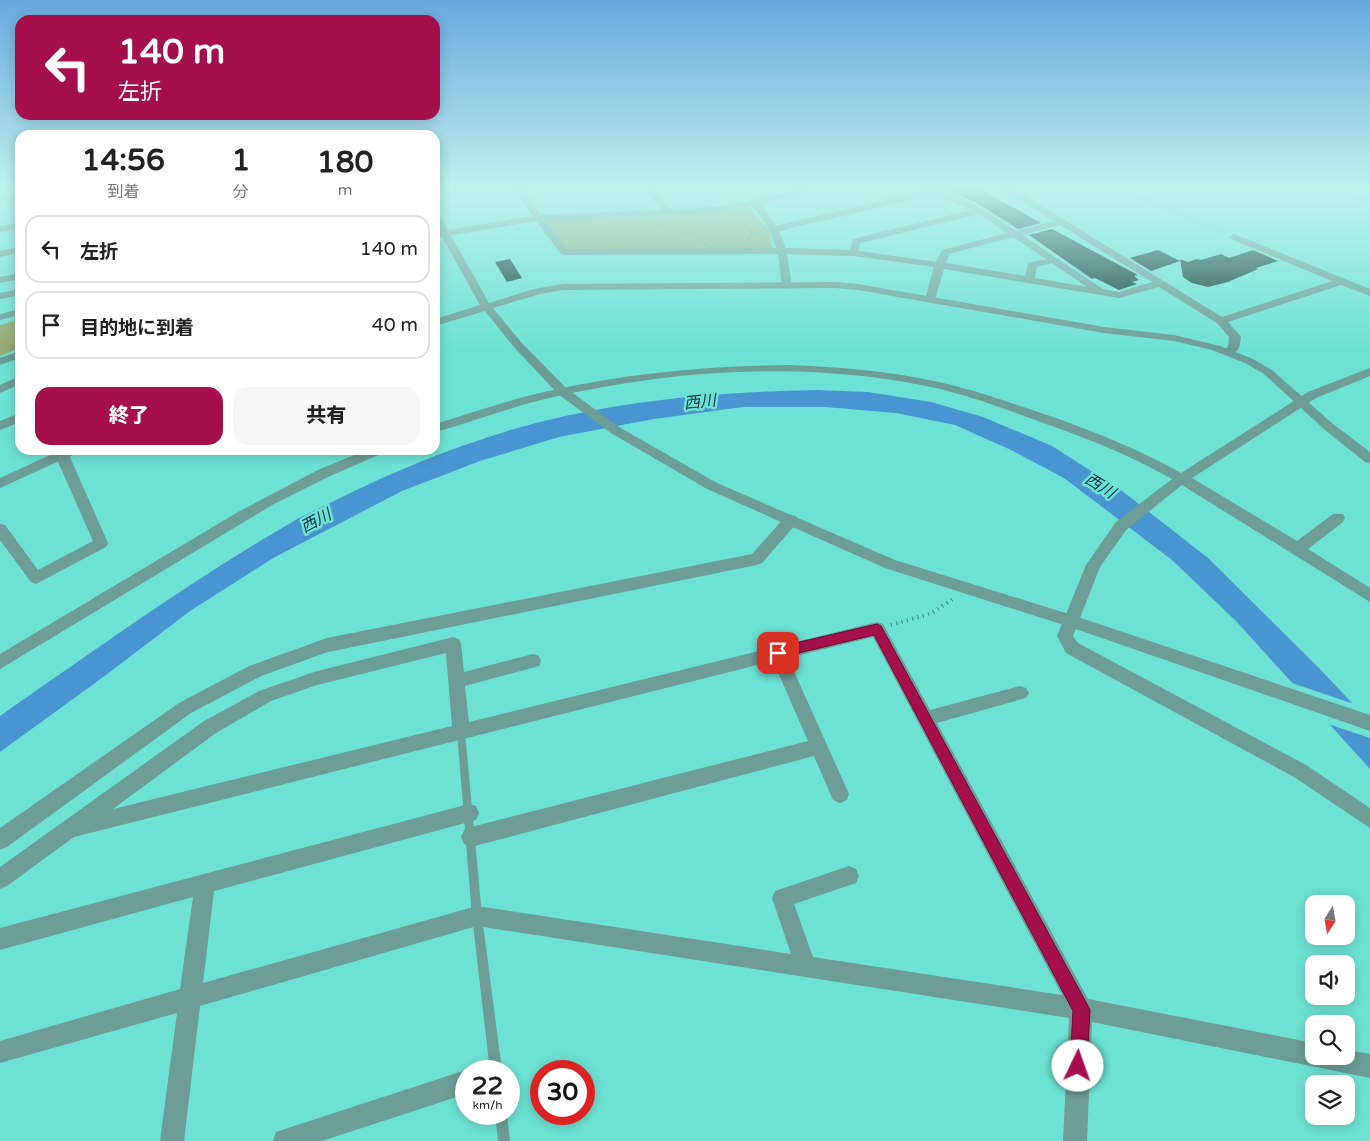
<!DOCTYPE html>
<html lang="ja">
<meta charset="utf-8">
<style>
:root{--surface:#fff;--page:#f6f6f6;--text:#222;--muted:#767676;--line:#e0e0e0;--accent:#a5104c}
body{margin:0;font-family:"Varela Round","Noto Sans JP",sans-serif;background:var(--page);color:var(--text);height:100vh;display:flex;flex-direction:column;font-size:19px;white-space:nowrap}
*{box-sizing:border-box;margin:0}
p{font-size:16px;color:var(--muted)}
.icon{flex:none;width:28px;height:28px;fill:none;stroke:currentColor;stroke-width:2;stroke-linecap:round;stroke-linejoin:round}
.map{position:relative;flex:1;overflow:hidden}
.panel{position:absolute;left:15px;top:130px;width:425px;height:325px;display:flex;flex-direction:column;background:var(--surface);border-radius:15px;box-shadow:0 2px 12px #0003}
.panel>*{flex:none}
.banner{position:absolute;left:15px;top:15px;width:425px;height:105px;border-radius:15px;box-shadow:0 2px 12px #0003;background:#a5104c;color:#fff;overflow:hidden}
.needle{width:32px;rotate:191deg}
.controls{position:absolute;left:1305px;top:895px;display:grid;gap:10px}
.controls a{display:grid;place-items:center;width:50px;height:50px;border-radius:10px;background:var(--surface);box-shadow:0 2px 12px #0003;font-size:25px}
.speed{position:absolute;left:455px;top:1060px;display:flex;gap:10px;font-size:25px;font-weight:700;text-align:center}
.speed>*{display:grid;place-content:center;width:65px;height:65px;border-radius:50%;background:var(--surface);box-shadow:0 2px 12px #0003;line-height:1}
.speed small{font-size:12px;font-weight:400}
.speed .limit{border:8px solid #d22;background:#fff;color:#111}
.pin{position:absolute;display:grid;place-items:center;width:42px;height:42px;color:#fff;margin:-21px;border-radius:10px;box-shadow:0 2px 8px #0006}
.me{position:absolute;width:55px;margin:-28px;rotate:3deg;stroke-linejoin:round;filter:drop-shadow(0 0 4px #0008)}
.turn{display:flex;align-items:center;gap:18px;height:105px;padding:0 20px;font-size:22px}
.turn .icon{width:65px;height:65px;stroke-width:2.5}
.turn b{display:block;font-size:35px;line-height:42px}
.eta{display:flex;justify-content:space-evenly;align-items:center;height:85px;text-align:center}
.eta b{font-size:30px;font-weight:800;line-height:35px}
.cta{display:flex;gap:10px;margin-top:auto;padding:10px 20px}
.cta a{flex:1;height:58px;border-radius:15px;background:var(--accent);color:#fff;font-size:20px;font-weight:800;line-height:58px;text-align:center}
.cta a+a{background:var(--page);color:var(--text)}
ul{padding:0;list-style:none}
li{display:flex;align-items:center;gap:15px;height:68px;margin:0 10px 8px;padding:0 10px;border:2px solid var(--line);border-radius:15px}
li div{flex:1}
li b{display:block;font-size:19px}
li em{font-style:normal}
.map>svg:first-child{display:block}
.green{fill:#95aa74}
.water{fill:#4995d1}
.pier{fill:#6de2d4}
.building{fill:#0f3a36}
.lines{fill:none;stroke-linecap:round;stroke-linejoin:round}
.path-far1{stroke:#3c857c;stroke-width:2;stroke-dasharray:0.5 2.5;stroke-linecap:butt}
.path{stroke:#3c857c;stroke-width:4;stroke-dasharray:1 4.5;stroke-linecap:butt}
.service{fill:#6c9d96;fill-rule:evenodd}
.minor{fill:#6c9d96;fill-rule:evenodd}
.tertiary{fill:#6c9d96;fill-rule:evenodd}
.route{fill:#a5104c;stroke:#6b0a31}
.labels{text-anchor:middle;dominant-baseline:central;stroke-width:5;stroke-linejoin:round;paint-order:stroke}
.water-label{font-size:16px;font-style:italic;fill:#12324c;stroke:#6de2d4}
</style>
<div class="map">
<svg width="1370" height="1141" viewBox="0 0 1370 1141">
<rect width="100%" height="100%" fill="#6de2d4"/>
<!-- green -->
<g class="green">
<polygon points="748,207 769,230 772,249 567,251 545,219 670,216"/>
<polygon points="20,319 20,348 0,356 0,325"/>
</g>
<!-- water -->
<path class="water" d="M817 390 868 392 931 402 983 417 1052 446 1121 490 1208 558 1317 666 1370 722V769L1236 621 1172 560 1064 478 1011 450 955 425 896 413 825 407H743L654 419 559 437 480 461 402 491 275 557 190 611 106 675 0 752V716C95 650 189 582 289 524 305 514 322 507 338 499 401 468 467 441 536 423 628 399 722 392 817 390Z"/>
<!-- pier -->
<polygon class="pier" points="1286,681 1357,705 1370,719 1370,738 1325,723"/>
<!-- building -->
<g class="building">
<polygon points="944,189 980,189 1041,223 1018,229 975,202"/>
<polygon points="1052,229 1138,275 1134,276 1139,280 1132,282 1137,284 1119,290 1095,278 1092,279 1029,235"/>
<polygon points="1158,250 1180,261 1151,271 1130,258"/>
<polygon points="1253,250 1278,261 1256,268 1258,269 1228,282 1208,287 1192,283 1183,277 1180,259 1188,262 1197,259 1201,260 1221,254 1229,258"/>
<polygon points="510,259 522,278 507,282 495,262"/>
</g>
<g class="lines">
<!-- path-far1 -->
<g class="path-far1">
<polyline points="1119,189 1225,233"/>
<polyline points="1329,189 1370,203"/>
<polyline points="0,200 20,197"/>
<path d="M715 220 734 221 743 224 750 230 751 236C736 251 704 254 693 233 697 223 705 221 715 220Z"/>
<polyline points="660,225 680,232 693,233"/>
<polyline points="751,233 763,233"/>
</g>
<!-- path -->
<polyline class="path" points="891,625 932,613 954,598"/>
<!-- service -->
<g class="service">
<polygon points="461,728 464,729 465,732 482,916 502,1071 490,1071 472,916 457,732 458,729"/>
<polygon points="495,1114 507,1114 510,1141 498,1141"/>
</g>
<!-- minor -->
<g class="minor">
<path d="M514 189H523L541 215 662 210 643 189H652L671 210 725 206 803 189H820L761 204 776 226 929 189C958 189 992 215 1016 231L1054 221 1018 199 996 189H1009L1024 195 1222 317 1332 281 1231 239 1229 237 1234 234 1370 289V296L1341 285 1228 322 1241 337C1240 346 1239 353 1229 355L1223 352 1228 346 1229 337 1217 323 1159 287 1119 298 944 269 935 299 930 302 925 299 934 267 854 256 787 254 792 286 787 289 782 286 778 254 564 255 561 254 536 221 435 238V232L533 216ZM936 194 971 210 853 239 850 250 786 248 779 231ZM753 206 769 229 776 248 567 249 545 220 698 214ZM979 214 1007 233 942 250 936 262 859 251 860 243ZM1060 225 1152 282 1119 292 1103 289 1022 235ZM1013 237 1046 259 1028 263 1025 276 946 263 949 254ZM1052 263 1087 287 1035 278 1037 267Z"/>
<polygon points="20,223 20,229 0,232 0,226"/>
<polygon points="20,247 20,253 0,257 0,251"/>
<polygon points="20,273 20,279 0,283 0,277"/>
<polygon points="20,289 20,295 0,299 0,293"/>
<polygon points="20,309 20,315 0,320 0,314"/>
<polygon points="20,351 20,358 0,365 0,358"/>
<path d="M788 365C839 367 890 371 939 382 979 391 1017 405 1056 418 1099 434 1141 450 1181 473L1308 392 1370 368V376L1316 398 1192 478 1297 541 1333 514H1343L1345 518 1343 522 1308 549 1370 588V602L1182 485 1126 530 1100 567 1073 636 1078 643 1306 765 1370 808V828L1294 777 1066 653 1057 636 1086 565 1116 522 1172 479C1131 456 1090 439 1046 424 1011 411 976 398 940 389 813 360 675 369 549 398 510 407 473 422 435 432V424C473 413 510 399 549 391 628 373 708 366 788 365Z"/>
<polygon points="20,376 20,384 0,393 0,385"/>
<polygon points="20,413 20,422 0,430 0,421"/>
<polygon points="366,450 384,450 383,453 328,477 274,504 0,669 0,654 238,512 318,470"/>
<polygon points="62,451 67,452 69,455 108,543 106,547 36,584 31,582 0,540 0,524 5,525 38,570 93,541 55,455 57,452"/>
<polygon points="791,515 796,516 798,520 796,524 762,563 757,565 328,652 261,676 191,713 7,847 0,850 0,828 179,703 249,666 327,638 752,554 786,516"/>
<path d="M877 622 883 624 930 710 1020 686 1026 688 1029 693 1026 698 937 723 1088 999 1314 1043V1056H1346V1050L1370 1054V1078L1092 1022 1087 1141H1063L1069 1018 477 926 200 1006 184 1141H160L177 1013 0 1063V1041L180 989 193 897 0 950V928L469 804 476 806 479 813 476 820 469 822 214 891 203 983 477 906 791 954 772 898 775 891 849 866 856 869 859 876 856 883 794 904 813 957 1062 995 873 637 788 658 849 794 847 800 840 803 833 800 814 756 471 847 464 844 461 837 464 830 471 827 808 741 773 661 74 837 7 886 0 889V867L204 721 259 691 317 671 453 637 459 639 461 644 464 672 533 654 539 656 541 661 539 666 465 686 469 722ZM446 653 452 726 113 809 216 733 271 701 317 685Z"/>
<polygon points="466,1070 468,1071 466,1071 466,1094 322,1141 273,1141 276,1132 285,1129"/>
</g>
<!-- tertiary -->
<g class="tertiary">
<polygon points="435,213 440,216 489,303 534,289 563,284 835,282 858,284 1104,327 1174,335 1220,346 1253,359 1272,370 1333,424 1370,452 1370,463 1365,462 1325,430 1264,374 1245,363 1212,350 1174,341 1104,333 858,290 835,288 563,290 540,294 493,308 521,342 566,388 619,427 717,483 895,560 1072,615 1370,715 1370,731 1070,627 885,568 707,489 611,433 558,394 513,346 485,311 435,326 435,319 480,305 435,224"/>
<polygon points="61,450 78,450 77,453 0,488 0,478"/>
</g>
</g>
<!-- sky -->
<linearGradient id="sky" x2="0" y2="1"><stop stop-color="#68a8df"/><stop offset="0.54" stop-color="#bdf2ec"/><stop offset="1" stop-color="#bdf2ec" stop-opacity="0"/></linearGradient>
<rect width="1370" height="349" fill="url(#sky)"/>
<!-- route -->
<polygon class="route" points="877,624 881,626 1087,1004 1090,1010 1087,1066 1085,1072 1078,1075 1072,1072 1070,1066 1073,1011 874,635 778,658 774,656 772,653 774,649 778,647"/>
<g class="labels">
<!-- water labels -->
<g class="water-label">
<text transform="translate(700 402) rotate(-6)">西川</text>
<text transform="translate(1100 486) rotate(32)">西川</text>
<text transform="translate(316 521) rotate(-28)">西川</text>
</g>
</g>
</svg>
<div class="controls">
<a><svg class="needle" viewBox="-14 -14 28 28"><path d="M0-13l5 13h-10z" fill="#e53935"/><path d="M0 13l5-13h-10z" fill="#767676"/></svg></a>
<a><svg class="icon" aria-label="sound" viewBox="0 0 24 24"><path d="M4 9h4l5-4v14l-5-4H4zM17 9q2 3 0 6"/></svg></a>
<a><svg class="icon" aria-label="search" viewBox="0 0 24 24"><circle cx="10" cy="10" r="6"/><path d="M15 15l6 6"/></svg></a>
<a><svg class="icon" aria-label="layers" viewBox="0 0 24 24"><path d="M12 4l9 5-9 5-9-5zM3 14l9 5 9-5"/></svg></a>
</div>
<div class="speed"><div>22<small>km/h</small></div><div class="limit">30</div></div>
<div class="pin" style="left:778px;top:653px;background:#d93025"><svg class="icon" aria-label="arrive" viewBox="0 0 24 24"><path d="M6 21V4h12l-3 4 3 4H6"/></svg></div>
<svg class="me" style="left:1078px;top:1066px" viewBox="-20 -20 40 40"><circle r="19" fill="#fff"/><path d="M0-13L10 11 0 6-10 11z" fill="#a5104c"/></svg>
<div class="banner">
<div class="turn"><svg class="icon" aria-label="left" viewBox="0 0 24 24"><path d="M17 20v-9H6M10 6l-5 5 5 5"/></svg><div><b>140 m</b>左折</div></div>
</div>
<section class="panel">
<div class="eta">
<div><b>14:56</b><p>到着</p></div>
<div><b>1</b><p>分</p></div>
<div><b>180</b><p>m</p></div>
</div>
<ul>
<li><svg class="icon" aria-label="left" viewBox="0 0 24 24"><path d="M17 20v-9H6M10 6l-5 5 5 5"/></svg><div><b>左折</b></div><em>140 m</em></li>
<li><svg class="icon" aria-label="arrive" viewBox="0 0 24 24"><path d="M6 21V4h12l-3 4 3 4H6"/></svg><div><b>目的地に到着</b></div><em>40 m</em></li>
</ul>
<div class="cta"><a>終了</a><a>共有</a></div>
</section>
</div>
